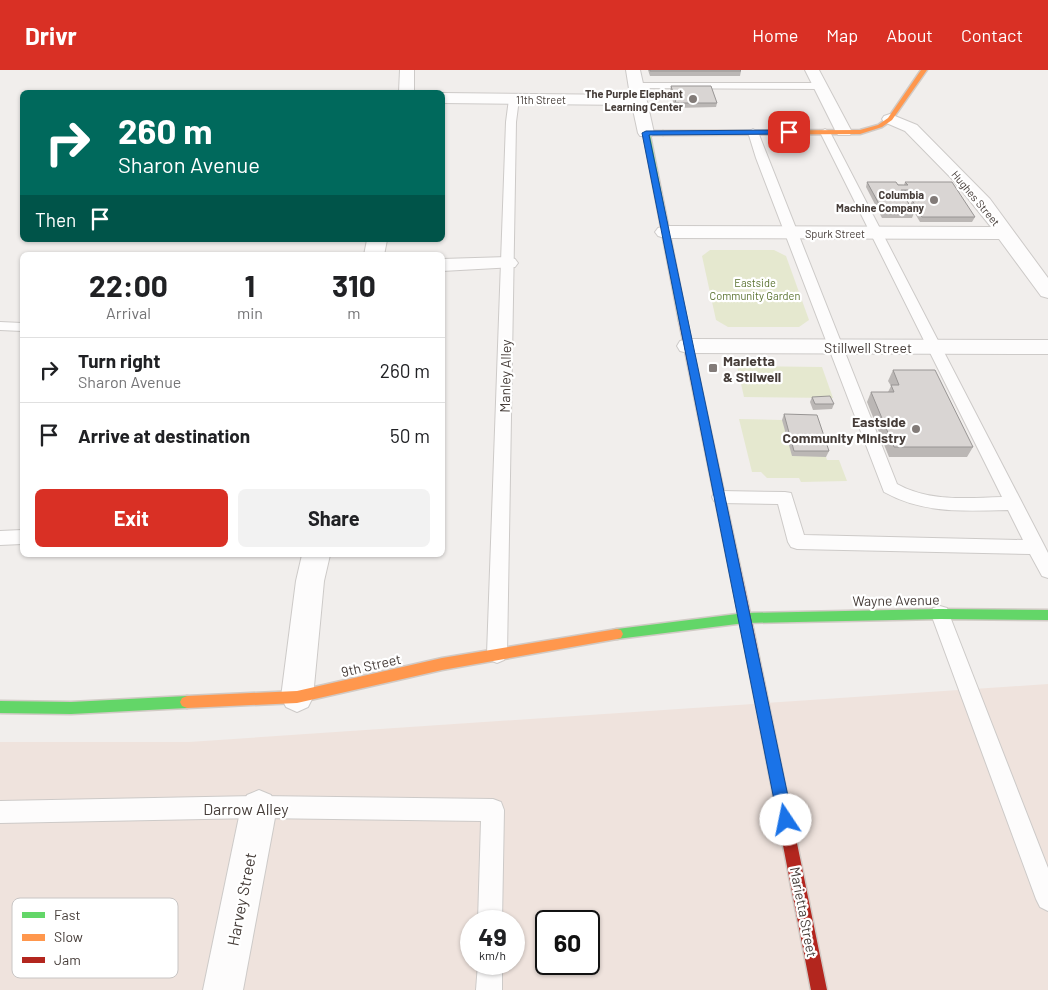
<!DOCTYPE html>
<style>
:root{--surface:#fff;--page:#f2f2f2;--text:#202124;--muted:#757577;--line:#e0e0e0;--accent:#d93025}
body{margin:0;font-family:Barlow,sans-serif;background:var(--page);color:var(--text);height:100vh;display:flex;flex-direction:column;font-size:19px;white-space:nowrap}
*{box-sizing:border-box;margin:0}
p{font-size:16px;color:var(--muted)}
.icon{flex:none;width:28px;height:28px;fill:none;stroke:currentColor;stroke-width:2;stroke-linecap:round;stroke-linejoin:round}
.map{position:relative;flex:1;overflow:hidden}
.drawer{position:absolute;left:20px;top:182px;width:425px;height:305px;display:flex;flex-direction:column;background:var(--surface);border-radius:8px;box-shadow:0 1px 4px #0004}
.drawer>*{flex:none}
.hud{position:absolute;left:20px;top:20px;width:425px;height:152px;border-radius:8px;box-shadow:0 1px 4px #0004;background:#00695c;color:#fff;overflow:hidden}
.speed{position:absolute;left:460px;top:840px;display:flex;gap:10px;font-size:25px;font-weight:700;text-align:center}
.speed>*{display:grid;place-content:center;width:65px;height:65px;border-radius:50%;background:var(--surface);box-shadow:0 1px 4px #0004;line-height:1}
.speed small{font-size:12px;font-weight:400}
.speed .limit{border:2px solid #111;border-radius:8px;background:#fff;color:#111}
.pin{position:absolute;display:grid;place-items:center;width:42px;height:42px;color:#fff;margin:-21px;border-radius:10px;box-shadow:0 2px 8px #0006}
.me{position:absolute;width:55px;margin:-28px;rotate:349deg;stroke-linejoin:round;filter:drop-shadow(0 0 4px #0008)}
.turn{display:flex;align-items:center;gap:18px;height:105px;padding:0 15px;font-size:22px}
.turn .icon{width:65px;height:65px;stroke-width:2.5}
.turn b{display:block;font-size:35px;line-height:42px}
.then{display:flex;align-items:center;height:48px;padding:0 15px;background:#0003;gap:10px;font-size:19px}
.eta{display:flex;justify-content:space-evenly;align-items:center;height:85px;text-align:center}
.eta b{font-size:30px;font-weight:700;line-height:35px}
.cta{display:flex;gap:10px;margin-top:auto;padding:10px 15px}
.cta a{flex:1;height:58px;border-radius:8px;background:var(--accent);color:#fff;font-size:20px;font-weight:700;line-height:58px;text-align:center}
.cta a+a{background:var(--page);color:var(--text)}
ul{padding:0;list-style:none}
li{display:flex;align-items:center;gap:15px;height:65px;padding:0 15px;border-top:1px solid var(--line)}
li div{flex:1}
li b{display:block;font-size:19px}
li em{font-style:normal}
header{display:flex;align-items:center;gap:30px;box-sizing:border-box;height:70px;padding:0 25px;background:var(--accent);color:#fff}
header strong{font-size:24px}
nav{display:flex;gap:28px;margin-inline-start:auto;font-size:18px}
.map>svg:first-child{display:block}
.commercial{fill:#efe3dd;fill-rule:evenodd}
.green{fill:#e5e8cf}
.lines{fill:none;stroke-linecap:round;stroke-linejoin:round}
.lane-casing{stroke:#cdcac8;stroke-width:2}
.street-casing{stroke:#cdcac8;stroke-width:2}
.fast-casing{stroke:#d1cac5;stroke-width:3}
.slow-casing{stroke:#d1cac5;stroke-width:3}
.jam-casing{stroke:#d1cac5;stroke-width:3}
.lane{fill:#fdfcfc;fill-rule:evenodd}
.street{fill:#fdfcfc;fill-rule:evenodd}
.fast{fill:#63d668;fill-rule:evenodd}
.slow{fill:#ff974d;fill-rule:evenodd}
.jam{fill:#b3261e;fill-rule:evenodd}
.wall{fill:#bbb7b5}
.building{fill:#d9d5d3;stroke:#989594}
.route{fill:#1a73e8;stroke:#114b97}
.poi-dot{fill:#827b78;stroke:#fff;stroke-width:2}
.labels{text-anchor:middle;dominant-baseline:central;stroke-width:4.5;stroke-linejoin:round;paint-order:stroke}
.far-poi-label{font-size:11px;font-weight:bold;fill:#463d39;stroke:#fff;text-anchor:end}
.far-street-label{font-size:11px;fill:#463d39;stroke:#fff}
.far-park-label{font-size:11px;fill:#5b7331;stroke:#fff}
.street-label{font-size:14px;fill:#463d39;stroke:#fff}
.poi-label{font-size:14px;font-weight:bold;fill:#463d39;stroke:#fff;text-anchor:start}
.near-street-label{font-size:16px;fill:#463d39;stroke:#fff}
.key{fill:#fff;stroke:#c8c5c4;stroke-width:1}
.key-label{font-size:14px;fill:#463d39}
</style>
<header>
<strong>Drivr</strong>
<nav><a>Home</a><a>Map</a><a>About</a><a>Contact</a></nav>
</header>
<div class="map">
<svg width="1048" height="920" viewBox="0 0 1048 920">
<rect width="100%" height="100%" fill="#f1eeec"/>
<!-- commercial -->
<path class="commercial" d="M1048 614V920H0V672H189ZM471 851H514V894H471ZM546 851H589V894H546Z"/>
<!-- green -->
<g class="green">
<polygon points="710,180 774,180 786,186 809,250 799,257 728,257 716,250 702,186"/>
<polygon points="737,296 822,297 833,328 744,327"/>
<polygon points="739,349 782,350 826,387 827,390 839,390 847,411 801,412 799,408 767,408 761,402 752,402"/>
</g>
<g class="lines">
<!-- lane casing -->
<g class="lane-casing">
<g id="lane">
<polygon points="636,13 821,13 826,16 821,19 633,18 633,14"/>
<polygon points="514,26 519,29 516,52 507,584 504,590 497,593 490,590 487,584 506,52 509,29"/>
<path d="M753 59 758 62 897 414C929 432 967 428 1002 427L820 62 825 59 830 62 1045 477 1048 483V508L1042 506 1030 484 797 479 791 477 788 472 778 434 720 433 714 431 712 427 714 423 720 421 785 422 791 423 804 465 1023 470 1008 440C965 441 923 444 884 422L756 88 748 62Z"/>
<polygon points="0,252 22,253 22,261 0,260"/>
<polygon points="22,460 22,474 0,475 0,461"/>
<polygon points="940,536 947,538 949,544 1048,798 1048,841 1040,837 1036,829 931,544 933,538"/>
<polygon points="259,726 493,729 501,732 504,740 502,851 478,851 481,751 259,748 0,753 0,731"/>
<polygon points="478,894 502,894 502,920 476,920"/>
</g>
</g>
<!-- street casing -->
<g class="street-casing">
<g id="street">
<polygon points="400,0 414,0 414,22 399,22"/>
<polygon points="626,0 640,0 654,63 652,66 640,66 638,63 632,35 442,33 442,23 630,25"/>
<polygon points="805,0 819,0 852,62 850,65 838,65 836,62"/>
<polygon points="890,44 917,55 990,129 1048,208 1048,228 1041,226 999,169 665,168 658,166 655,162 658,158 665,156 991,157 954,111 905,61 884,52 882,49 884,46"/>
<polygon points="367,170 387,170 384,185 364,185"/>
<polygon points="508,187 515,189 518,193 515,197 442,201 442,189"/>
<polygon points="688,269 1048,270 1048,284 688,283 680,281 677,276 680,271"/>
<polygon points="302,485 330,485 324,511 313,627 308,637 297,642 286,637 281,627 296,511"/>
<polygon points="259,720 271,725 277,737 243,920 203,920 241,737 247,725"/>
</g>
</g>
<!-- fast casing -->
<g class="fast-casing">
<g id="fast">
<polygon points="646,61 663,61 666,63 663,65 650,65 687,251 683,254 679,251 643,63"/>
<polygon points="940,539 1048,540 1048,550 940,549 745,553 617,569 613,568 611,564 613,560 617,559 745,543"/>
<polygon points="187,626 192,628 194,632 192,636 187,638 71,644 0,643 0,631 71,632"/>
</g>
</g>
<!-- slow casing -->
<g class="slow-casing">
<g id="slow">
<polygon points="921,0 927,0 892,50 882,57 860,64 663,65 660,63 663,61 860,60 878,55 888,48"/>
<polygon points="617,559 621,560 623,564 621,568 617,569 442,600 297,633 187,638 182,636 180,632 182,628 187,626 297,621 442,588"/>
</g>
</g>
<!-- jam casing -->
<g class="jam-casing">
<polygon id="jam" points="683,248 687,251 751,548 827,920 811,920 739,548 679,251"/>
</g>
<!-- lane -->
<use href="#lane" class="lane"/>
<!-- street -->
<use href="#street" class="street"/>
<!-- fast -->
<use href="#fast" class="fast"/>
<!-- slow -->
<use href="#slow" class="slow"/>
<!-- jam -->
<use href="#jam" class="jam"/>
</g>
<!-- wall -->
<g class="wall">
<polygon points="648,0 740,0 741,1 740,6 650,6"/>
<polygon points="671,16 717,33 716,37 675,38 670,21"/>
<polygon points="867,112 904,115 905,112 975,147 972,152 920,152 910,135 912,131 908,125 904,125 914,143 912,148 882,148 866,117"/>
<polygon points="893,300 973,377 967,387 889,387 867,332 871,322 888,322 891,316 888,311"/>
<polygon points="812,327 834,334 832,339 813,340 810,332"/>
<polygon points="784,344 829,381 826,387 792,386 782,350"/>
</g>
<!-- building -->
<g class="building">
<polygon points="650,0 740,0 741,1 650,1"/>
<polygon points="671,16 711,16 717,33 676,33"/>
<polygon points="867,112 896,112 898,115 908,115 905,112 952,112 975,147 922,147 912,130 916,130 910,120 901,120 914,143 884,143"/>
<polygon points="893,300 935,300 973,377 894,377 871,322 894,322 891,315 899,315"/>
<polygon points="830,326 834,334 815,334 812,327"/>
<polygon points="784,344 817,345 829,381 794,381"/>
</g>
<!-- route -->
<polygon class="route" points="789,60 791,61 791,64 649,65 793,750 791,755 786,757 781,755 778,750 642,63 646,61"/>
<!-- markers -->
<g class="poi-dot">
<circle cx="693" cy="29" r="5"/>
<circle cx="934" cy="130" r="5"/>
<rect x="708" y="293" width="10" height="10" rx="2.5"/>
<circle cx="916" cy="359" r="5"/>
</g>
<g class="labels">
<!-- far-poi labels -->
<g class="far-poi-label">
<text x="683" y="23">The Purple Elephant<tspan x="683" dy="13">Learning Center</tspan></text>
<text x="924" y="124">Columbia<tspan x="924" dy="13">Machine Company</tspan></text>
</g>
<!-- far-street labels -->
<g class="far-street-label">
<text x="541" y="29">11th Street</text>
<text transform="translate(976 128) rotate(50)">Hughes Street</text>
<text x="835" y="163">Spurk Street</text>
</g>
<!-- far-park labels -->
<g class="far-park-label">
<text x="755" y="212">Eastside<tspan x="755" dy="13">Community Garden</tspan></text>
</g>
<!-- street labels -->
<g class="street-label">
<text x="868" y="277">Stillwell Street</text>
<text transform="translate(505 306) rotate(-89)">Manley Alley</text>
<text transform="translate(896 530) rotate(-1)">Wayne Avenue</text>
<text transform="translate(371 595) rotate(-13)">9th Street</text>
<text transform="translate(804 842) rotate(79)">Marietta Street</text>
</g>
<!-- poi labels -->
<g class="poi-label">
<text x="723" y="290">Marietta<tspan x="723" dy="16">&amp; Stilwell</tspan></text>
<text x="906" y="351" text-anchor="end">Eastside<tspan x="906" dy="16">Community Ministry</tspan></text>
</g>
<!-- near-street labels -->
<g class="near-street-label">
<text x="246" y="738">Darrow Alley</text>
<text transform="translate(241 829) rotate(-79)">Harvey Street</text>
</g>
</g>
<!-- legend -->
<rect x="12" y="828" width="166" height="80" rx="8" class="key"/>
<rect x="22" y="842" width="23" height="6" fill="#63d668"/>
<rect x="22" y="864" width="23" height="7" fill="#ff974d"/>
<rect x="22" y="887" width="23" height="6" fill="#b3261e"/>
<g class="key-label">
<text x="54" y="850">Fast</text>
<text x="54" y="872">Slow</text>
<text x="54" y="895">Jam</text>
</g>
</svg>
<div class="speed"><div>49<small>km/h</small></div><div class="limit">60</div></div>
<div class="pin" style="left:789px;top:62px;background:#d93025"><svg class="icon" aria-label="arrive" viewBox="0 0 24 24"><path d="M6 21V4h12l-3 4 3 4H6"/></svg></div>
<svg class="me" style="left:786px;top:750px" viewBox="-20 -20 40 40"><circle r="19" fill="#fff"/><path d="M0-13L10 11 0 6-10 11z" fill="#1a73e8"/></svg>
<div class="hud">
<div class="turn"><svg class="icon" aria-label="right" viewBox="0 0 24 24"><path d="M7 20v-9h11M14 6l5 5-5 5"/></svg><div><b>260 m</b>Sharon Avenue</div></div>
<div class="then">Then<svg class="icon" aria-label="arrive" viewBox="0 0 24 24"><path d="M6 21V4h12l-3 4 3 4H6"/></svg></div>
</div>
<section class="drawer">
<div class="eta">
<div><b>22:00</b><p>Arrival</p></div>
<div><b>1</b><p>min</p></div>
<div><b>310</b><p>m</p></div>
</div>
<ul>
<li><svg class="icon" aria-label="right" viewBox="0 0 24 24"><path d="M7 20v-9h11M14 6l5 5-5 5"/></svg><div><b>Turn right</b><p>Sharon Avenue</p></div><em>260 m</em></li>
<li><svg class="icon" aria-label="arrive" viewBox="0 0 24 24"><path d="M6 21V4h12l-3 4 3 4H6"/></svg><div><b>Arrive at destination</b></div><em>50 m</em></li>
</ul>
<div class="cta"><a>Exit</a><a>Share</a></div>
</section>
</div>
